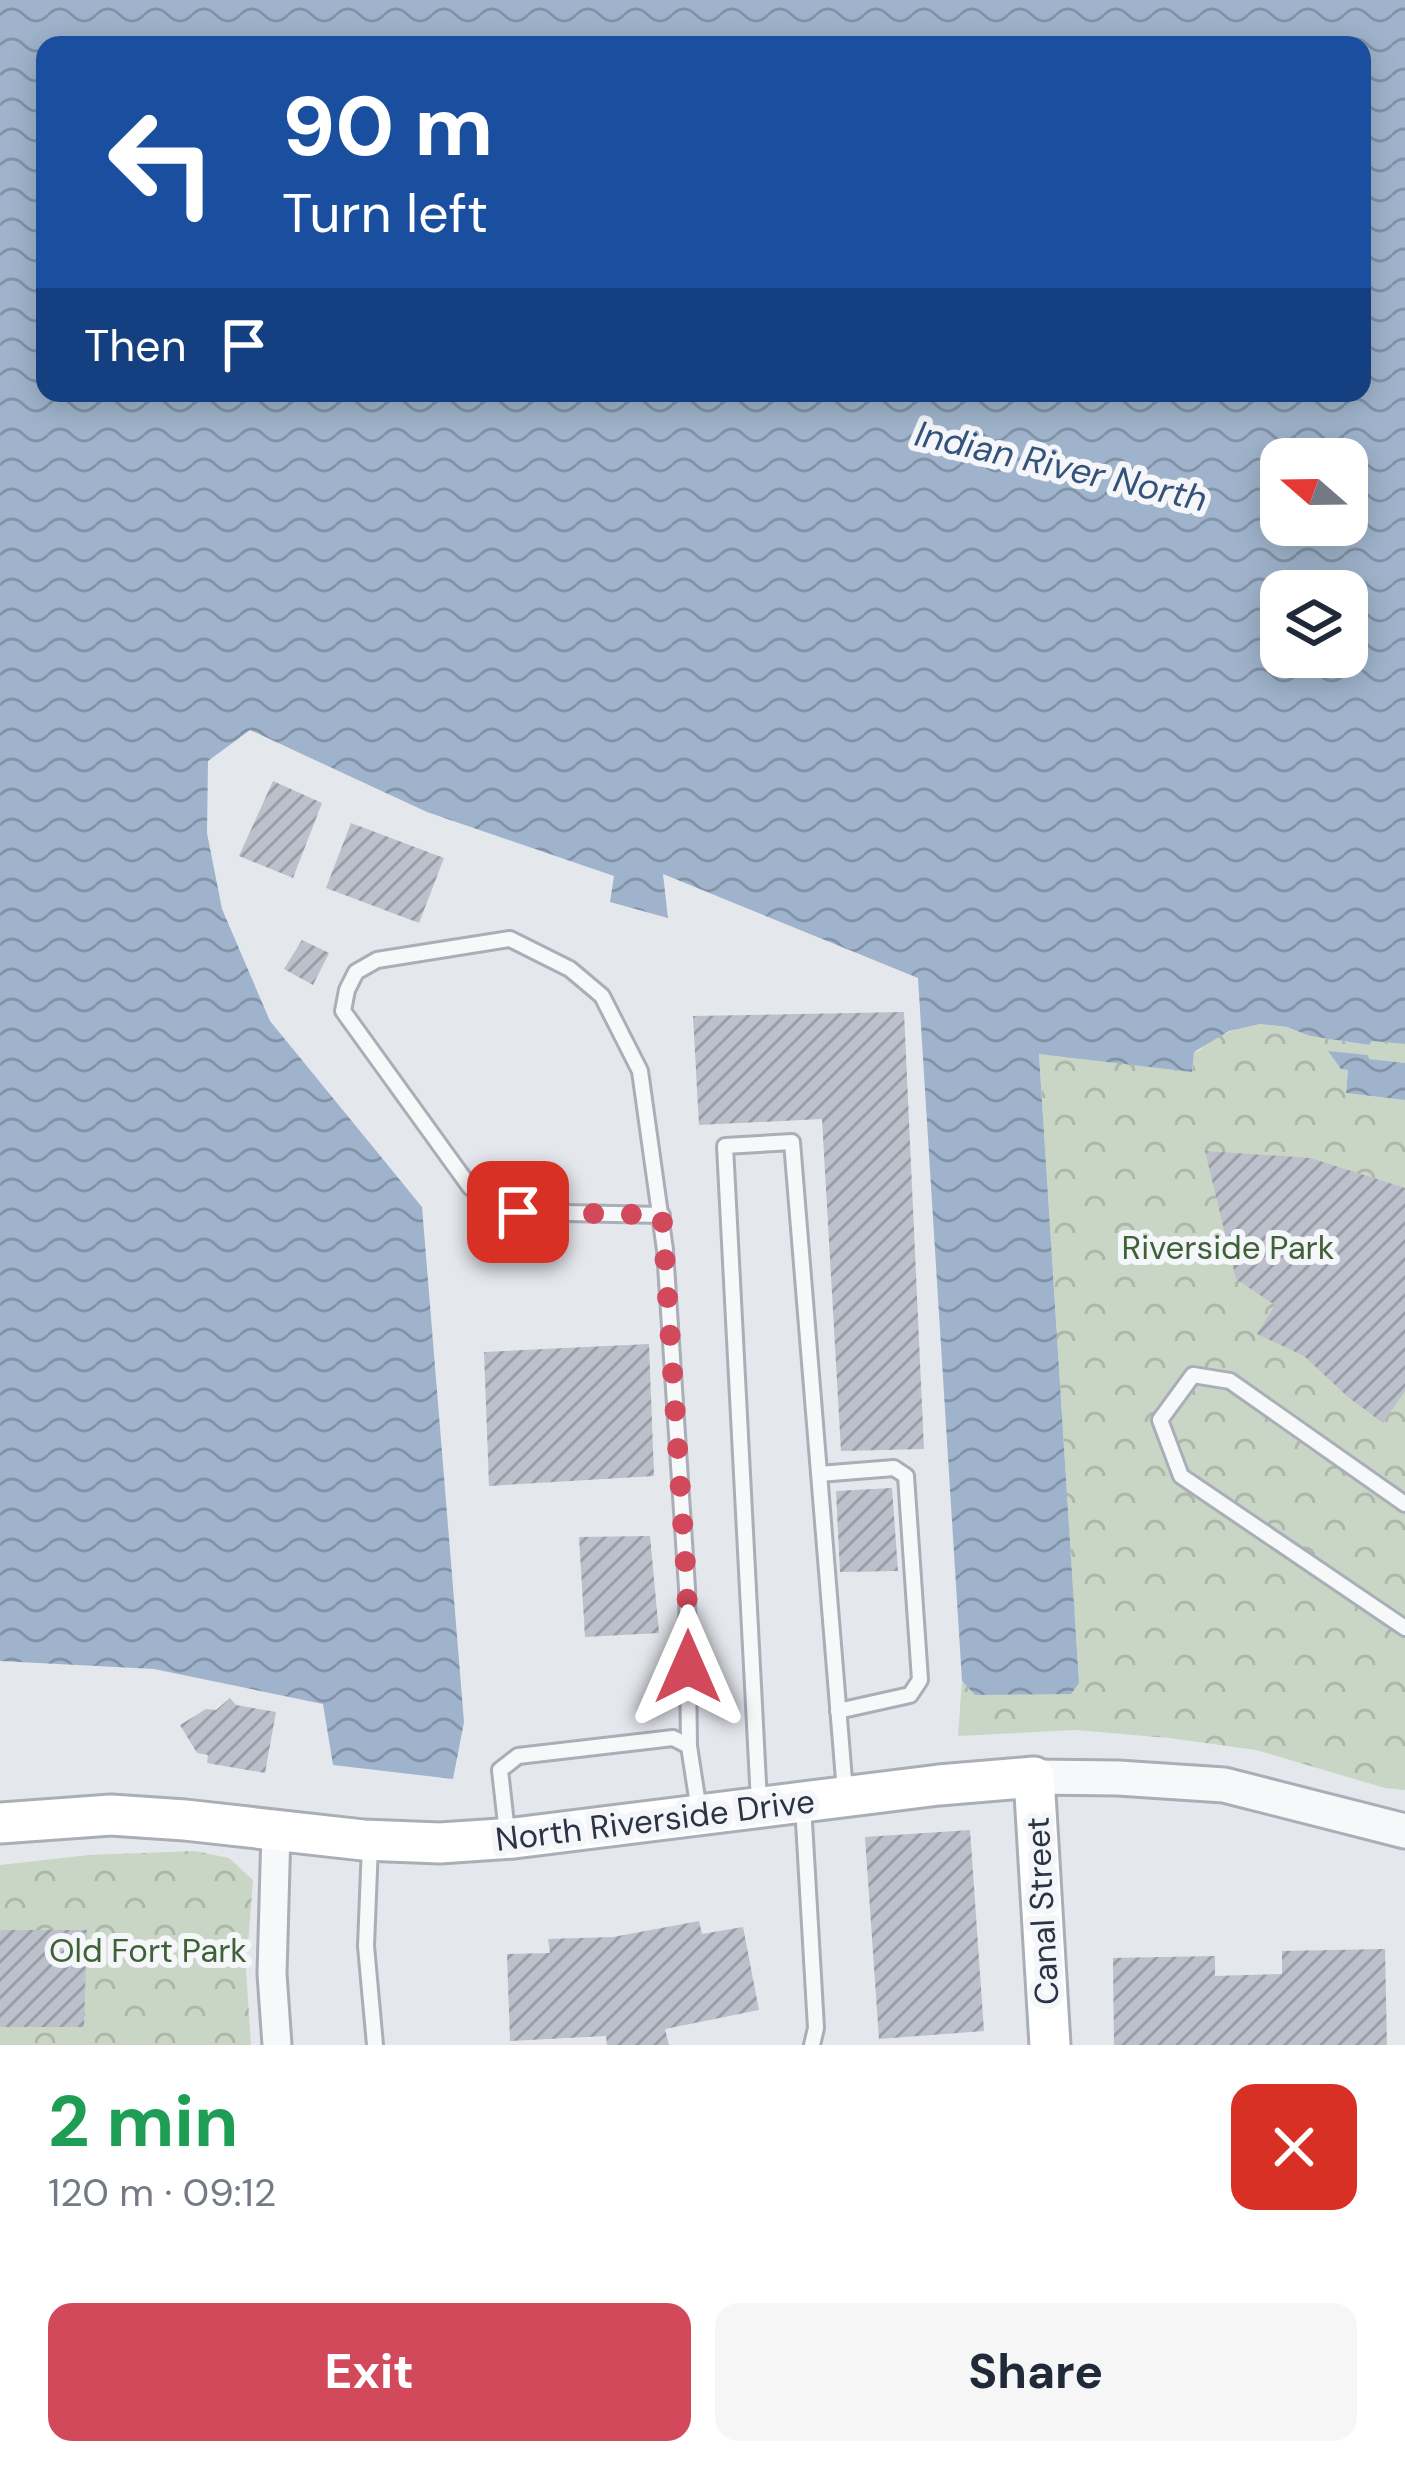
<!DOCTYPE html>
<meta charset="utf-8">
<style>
:root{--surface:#fff;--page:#f6f6f7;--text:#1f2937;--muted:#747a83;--accent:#d1495b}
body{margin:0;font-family:"DM Sans",sans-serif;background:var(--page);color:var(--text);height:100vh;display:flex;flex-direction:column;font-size:45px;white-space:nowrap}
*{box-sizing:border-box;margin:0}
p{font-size:39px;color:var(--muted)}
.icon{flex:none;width:66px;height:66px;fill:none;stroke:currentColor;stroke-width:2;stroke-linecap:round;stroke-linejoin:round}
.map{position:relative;height:2045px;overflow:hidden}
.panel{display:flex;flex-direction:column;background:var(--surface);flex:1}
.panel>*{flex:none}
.hud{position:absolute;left:36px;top:36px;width:1335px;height:366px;border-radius:24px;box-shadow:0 6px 30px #0003;background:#1a4fa0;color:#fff;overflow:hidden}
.needle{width:78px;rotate:290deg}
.controls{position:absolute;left:1260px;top:438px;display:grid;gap:24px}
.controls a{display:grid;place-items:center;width:108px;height:108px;border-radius:24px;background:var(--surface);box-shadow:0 6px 30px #0003;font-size:60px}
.pin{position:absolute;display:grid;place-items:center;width:102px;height:102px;color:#fff;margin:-51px;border-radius:24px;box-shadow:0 6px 18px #0006}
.me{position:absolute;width:132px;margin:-66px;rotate:0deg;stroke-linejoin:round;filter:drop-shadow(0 0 9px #0008)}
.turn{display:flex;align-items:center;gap:42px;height:252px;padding:0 48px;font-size:54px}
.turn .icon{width:156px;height:156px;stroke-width:2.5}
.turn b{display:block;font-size:84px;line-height:102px}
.then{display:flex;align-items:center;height:114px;padding:0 48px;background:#0003;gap:24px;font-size:45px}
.round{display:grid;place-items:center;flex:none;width:126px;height:126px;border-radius:24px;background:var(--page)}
.summary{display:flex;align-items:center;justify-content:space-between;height:204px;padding:0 48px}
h1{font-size:72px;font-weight:700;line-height:90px;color:#1e9e55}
.primary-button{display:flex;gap:24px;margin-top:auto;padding:24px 48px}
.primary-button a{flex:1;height:138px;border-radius:24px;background:var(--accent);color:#fff;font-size:48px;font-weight:700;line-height:138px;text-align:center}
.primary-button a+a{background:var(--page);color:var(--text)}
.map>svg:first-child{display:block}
.park{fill:url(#park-crowns)}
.water{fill:url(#water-waves);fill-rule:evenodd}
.building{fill:url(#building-hatch)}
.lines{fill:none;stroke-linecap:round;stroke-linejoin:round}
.service-casing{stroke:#a9aeb7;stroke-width:20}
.minor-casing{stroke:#a9aeb7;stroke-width:33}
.tertiary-casing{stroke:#a9aeb7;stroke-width:39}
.secondary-casing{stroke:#a9aeb7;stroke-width:45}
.service{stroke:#f7f8fa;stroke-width:14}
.minor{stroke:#f7f8fa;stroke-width:27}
.tertiary{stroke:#f7f8fa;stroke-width:33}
.secondary{stroke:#fff;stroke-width:39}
.route{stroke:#d1495b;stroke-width:21;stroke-dasharray:0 37.8}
.labels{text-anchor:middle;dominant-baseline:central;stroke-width:12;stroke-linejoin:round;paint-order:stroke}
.park-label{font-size:33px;fill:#3f6138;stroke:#f4f6f9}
.street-label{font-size:33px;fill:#2b3445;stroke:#f4f6f9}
.water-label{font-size:36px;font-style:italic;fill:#34527a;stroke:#f4f6f9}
</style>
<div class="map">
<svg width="1405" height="2045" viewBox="0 0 1405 2045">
<defs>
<pattern id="park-crowns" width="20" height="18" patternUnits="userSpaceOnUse" patternTransform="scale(3)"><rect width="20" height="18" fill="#c9d6c5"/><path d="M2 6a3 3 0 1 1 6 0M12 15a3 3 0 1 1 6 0" fill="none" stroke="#adb8ab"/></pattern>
<pattern id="water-waves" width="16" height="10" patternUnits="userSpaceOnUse" patternTransform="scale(3)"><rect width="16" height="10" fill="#9fb4cc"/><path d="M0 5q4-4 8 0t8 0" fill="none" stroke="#8293a7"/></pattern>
<pattern id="building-hatch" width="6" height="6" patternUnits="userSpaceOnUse" patternTransform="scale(3)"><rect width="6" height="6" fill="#bbc0ca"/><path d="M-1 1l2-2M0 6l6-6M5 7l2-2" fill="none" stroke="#989da6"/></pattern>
</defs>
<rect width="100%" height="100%" fill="#e4e7ec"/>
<!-- park -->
<g class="park">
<path d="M1260 1024 1287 1027 1310 1036 1369 1045 1372 1041 1405 1044V1063L1368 1059 1367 1055 1329 1052 1348 1070 1346 1093 1405 1100V1790L1385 1788 1256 1750 1169 1738 1075 1730 958 1736 962 1681 975 1695 1079 1683 1039 1053 1192 1072 1194 1052 1199 1051C1217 1033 1236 1029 1260 1024Z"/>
<polygon points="195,1851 229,1858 253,1880 246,1970 251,2045 0,2045 0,1865 89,1855"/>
</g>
<!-- water -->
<g class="water">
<path d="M0 0H1405V1044L1372 1041 1369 1045 1310 1036 1287 1027 1260 1024 1229 1031 1194 1052 1192 1072 1039 1054 1079 1683 1071 1694 975 1695 962 1681 918 978 663 874 668 918 610 902 614 876 427 812 250 730 208 761 207 833 222 909 270 1021 422 1207 464 1722 453 1779 333 1765 323 1704 154 1669 0 1661ZM45 45H1362V393H45ZM1281 459H1347V525H1281ZM1281 591H1347V657H1281Z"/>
<polygon points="1328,1051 1368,1055 1369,1059 1405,1063 1405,1100 1346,1093 1348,1070 1341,1069"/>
</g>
<!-- building -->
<g class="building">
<polygon points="273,781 322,803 293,878 239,856"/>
<polygon points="351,823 444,858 419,923 326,888"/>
<polygon points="302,940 329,953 313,985 284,969"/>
<polygon points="904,1012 924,1449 841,1451 822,1119 699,1125 693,1016"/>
<polygon points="1205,1151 1310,1158 1405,1188 1405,1391 1383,1423 1348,1397 1304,1356 1257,1334 1275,1305 1236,1279"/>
<polygon points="649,1344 654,1476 489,1486 484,1352"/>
<polygon points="892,1488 898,1571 840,1572 836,1491"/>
<polygon points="650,1536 659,1633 585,1637 579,1537"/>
<polygon points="230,1698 236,1705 276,1712 265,1773 207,1763 208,1755 197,1753 180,1725 206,1709 216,1710"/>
<polygon points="970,1830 984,2031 879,2039 865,1837"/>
<polygon points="699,1921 702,1934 743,1927 759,2010 665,2029 669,2045 607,2045 606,2036 510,2041 507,1954 550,1953 548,1939 613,1937"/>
<polygon points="0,1930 87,1930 84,2027 0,2027"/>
<polygon points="1385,1949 1387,2045 1114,2045 1113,1958 1215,1956 1215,1976 1282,1974 1282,1951"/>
</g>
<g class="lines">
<!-- service casing -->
<g class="service-casing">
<g id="service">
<polyline points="662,1215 518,1212 489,1202 470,1187 343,1011 347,990 356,972 377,960 510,939 570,969 602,996 640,1071 665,1250 687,1588 689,1746"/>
<polyline points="819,1474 894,1468 906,1476 920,1680 910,1695 838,1711"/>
<polyline points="1405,1504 1230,1381 1193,1375 1160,1420 1181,1476 1405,1628"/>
<polyline points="759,1802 725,1146 792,1142 845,1792"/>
<polyline points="803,1805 816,2028 812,2045"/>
<polyline points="507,1833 500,1770 518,1756 673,1738 689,1746 699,1811"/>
<polyline points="370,1845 366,1946 375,2045"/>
</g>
</g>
<!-- minor casing -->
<g class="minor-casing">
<polyline id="minor" points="276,1830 272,1974 277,2045"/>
</g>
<!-- tertiary casing -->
<g class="tertiary-casing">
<polyline id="tertiary" points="1034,1777 1118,1778 1224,1785 1405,1831"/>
</g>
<!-- secondary casing -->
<g class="secondary-casing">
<polyline id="secondary" points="0,1823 111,1815 185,1820 363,1840 440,1843 514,1838 939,1785 1034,1777 1050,2045"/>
</g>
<!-- service -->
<use href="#service" class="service"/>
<!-- minor -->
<use href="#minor" class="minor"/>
<!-- tertiary -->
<use href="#tertiary" class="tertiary"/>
<!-- secondary -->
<use href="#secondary" class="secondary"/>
</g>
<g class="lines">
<!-- route -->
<polyline class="route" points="518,1212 662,1215 687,1588 688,1667"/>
</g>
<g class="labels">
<!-- park labels -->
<g class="park-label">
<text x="1228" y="1247">Riverside Park</text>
<text x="148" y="1950">Old Fort Park</text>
</g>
<!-- street labels -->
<g class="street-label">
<text transform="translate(655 1820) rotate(-7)">North Riverside Drive</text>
<text transform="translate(1042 1911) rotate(-93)">Canal Street</text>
</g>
<!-- water labels -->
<g class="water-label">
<text transform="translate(1061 466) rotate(13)">Indian River North</text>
</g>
</g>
</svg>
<div class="controls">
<a><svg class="needle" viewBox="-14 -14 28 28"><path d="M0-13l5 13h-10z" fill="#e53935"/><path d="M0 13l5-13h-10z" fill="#747a83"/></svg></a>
<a><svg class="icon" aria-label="layers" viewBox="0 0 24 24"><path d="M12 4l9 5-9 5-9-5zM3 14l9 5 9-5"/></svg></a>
</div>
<div class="pin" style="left:518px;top:1212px;background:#d93025"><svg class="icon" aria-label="arrive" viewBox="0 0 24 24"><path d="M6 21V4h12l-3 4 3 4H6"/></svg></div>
<svg class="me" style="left:688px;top:1667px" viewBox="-20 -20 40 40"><path d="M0-17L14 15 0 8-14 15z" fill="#d1495b" stroke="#fff" stroke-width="4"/></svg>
<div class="hud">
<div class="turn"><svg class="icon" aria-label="left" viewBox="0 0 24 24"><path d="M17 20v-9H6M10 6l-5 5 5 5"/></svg><div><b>90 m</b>Turn left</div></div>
<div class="then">Then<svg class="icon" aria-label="arrive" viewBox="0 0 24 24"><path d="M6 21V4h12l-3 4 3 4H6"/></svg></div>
</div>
</div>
<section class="panel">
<div class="summary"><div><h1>2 min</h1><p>120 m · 09:12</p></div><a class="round" style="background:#d93025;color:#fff"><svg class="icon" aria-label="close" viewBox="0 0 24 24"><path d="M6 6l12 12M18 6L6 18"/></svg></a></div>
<div class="primary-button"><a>Exit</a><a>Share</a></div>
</section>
